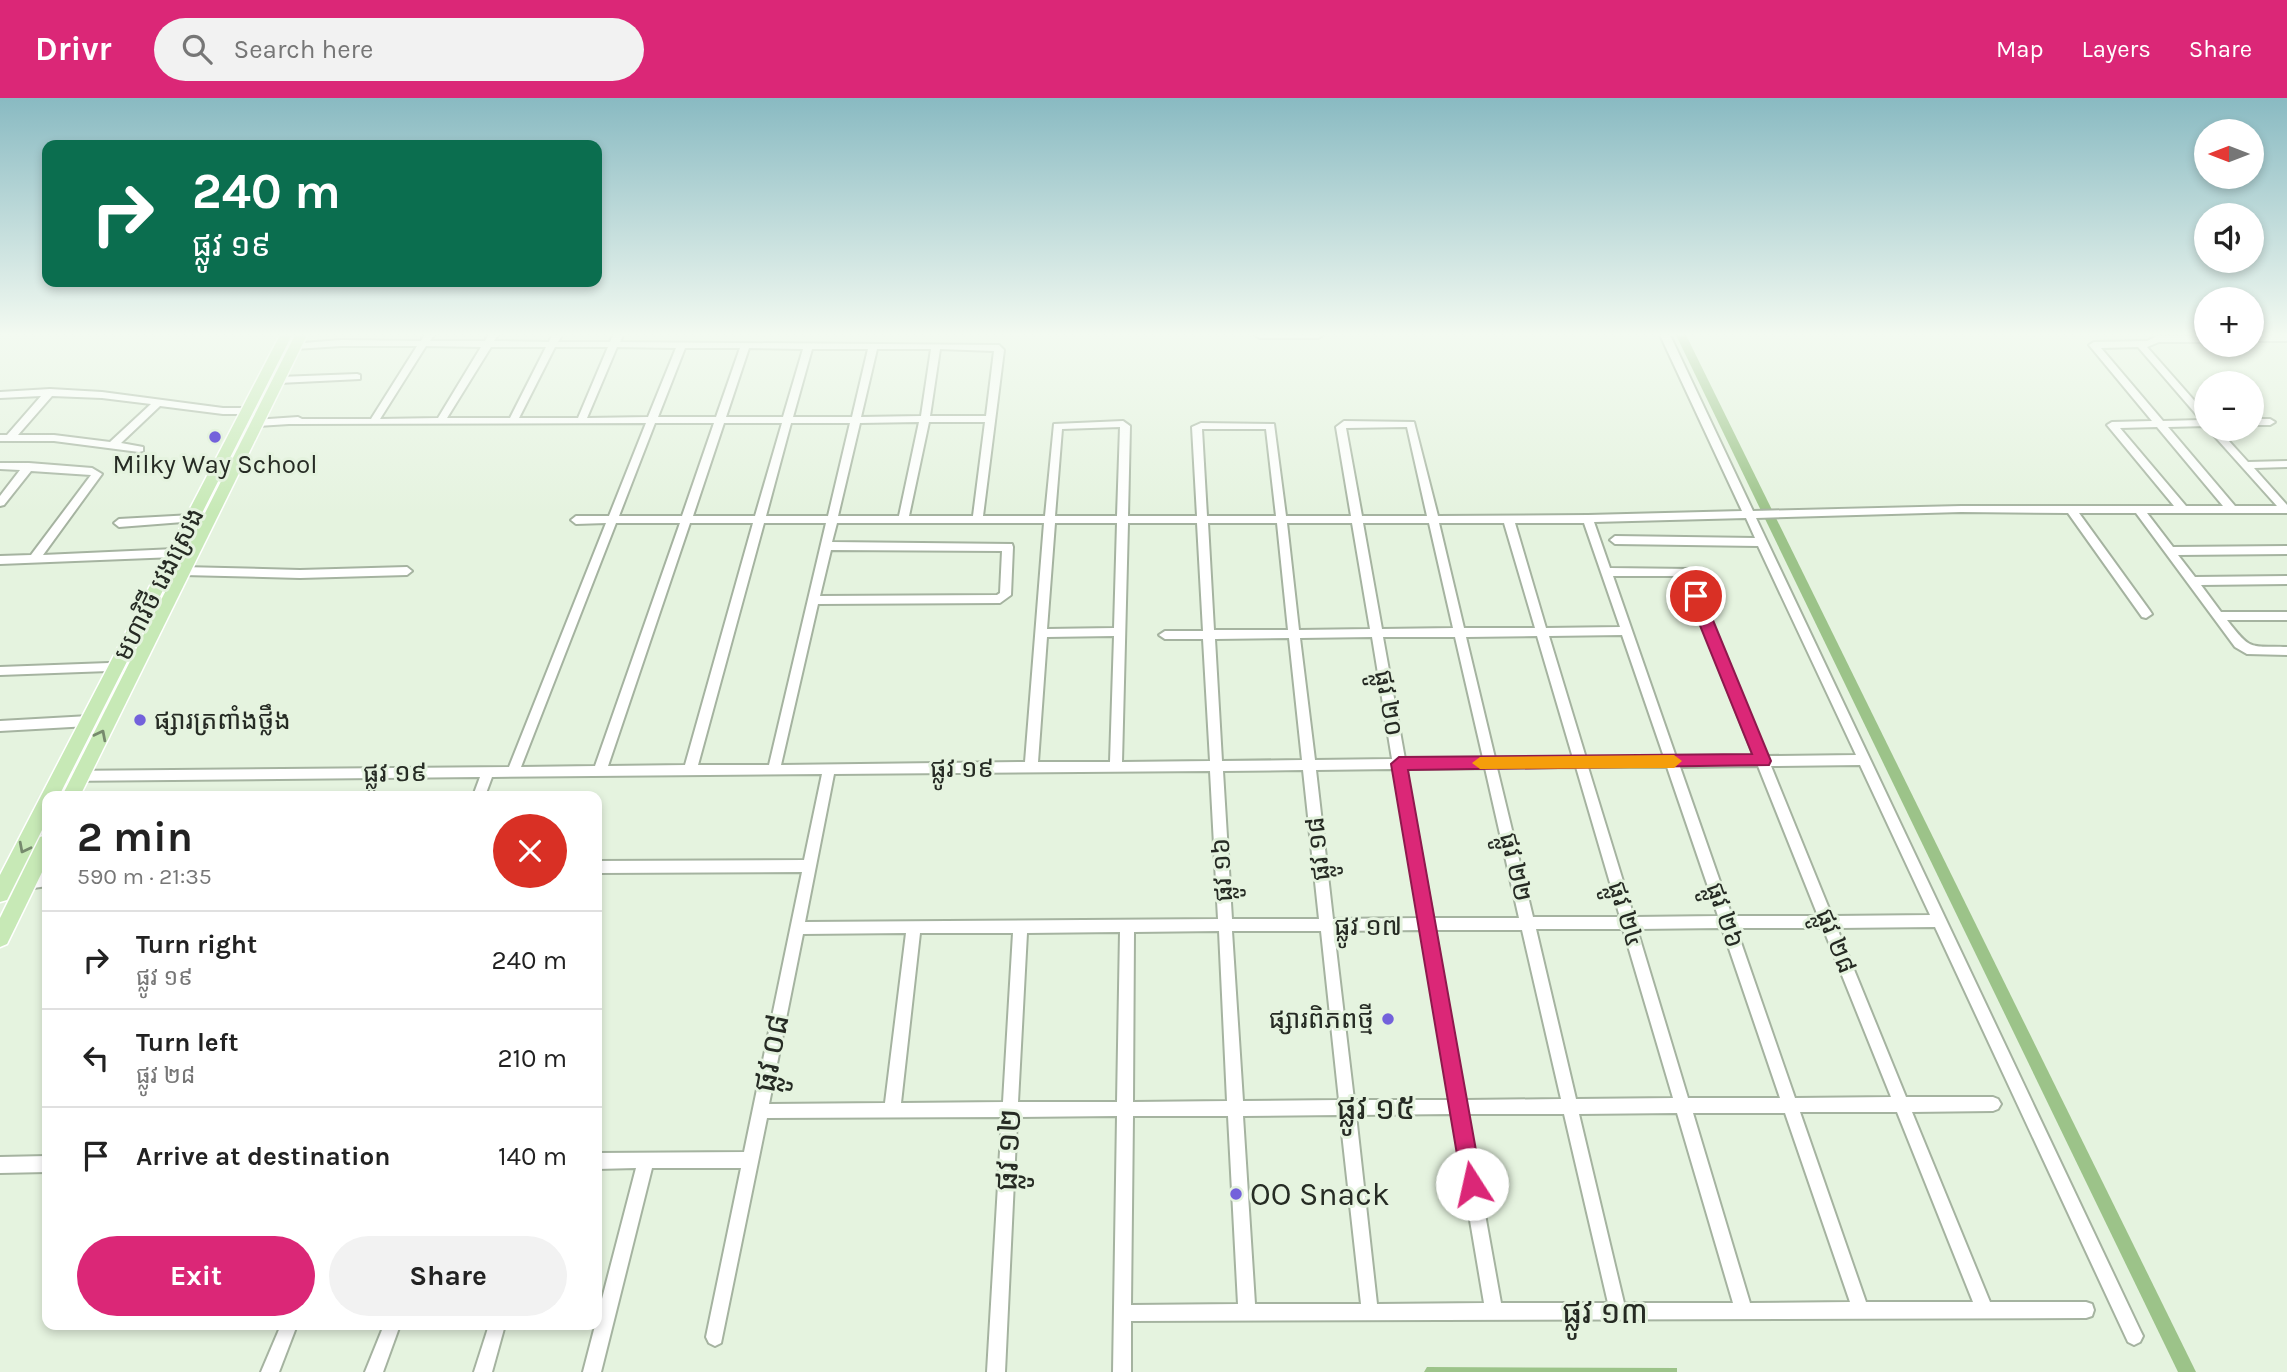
<!DOCTYPE html>
<meta charset="utf-8">
<style>
:root{--surface:#fff;--page:#f2f2f2;--text:#222;--muted:#767676;--line:#e0e0e0;--accent:#db2777}
body{margin:0;font-family:Karla,"Noto Sans Khmer",sans-serif;background:var(--page);color:var(--text);height:100vh;display:flex;flex-direction:column;font-size:26px;white-space:nowrap}
*{box-sizing:border-box;margin:0}
p{font-size:23px;color:var(--muted)}
.icon{flex:none;width:38px;height:38px;fill:none;stroke:currentColor;stroke-width:2;stroke-linecap:round;stroke-linejoin:round}
.map{position:relative;flex:1;overflow:hidden}
.sheet{position:absolute;left:42px;top:693px;width:560px;height:539px;display:flex;flex-direction:column;background:var(--surface);border-radius:14px;box-shadow:0 4px 10px #0003}
.sheet>*{flex:none}
.guide{position:absolute;left:42px;top:42px;width:560px;height:147px;border-radius:14px;box-shadow:0 4px 10px #0003;background:#0b6e4f;color:#fff;overflow:hidden}
.needle{width:46px;rotate:270deg}
.fabs{position:absolute;left:2194px;top:21px;display:grid;gap:14px}
.fabs a{display:grid;place-items:center;width:70px;height:70px;border-radius:50%;background:var(--surface);box-shadow:0 4px 10px #0003;font-size:35px}
.pin{position:absolute;display:grid;place-items:center;width:60px;height:60px;color:#fff;margin:-30px;border:4px solid #fff;border-radius:50%;box-shadow:0 2px 7px #0007}
.me{position:absolute;width:77px;margin:-38px;rotate:350deg;stroke-linejoin:round;filter:drop-shadow(0 0 5px #0008)}
.turn{display:flex;align-items:center;gap:24px;height:147px;padding:0 35px;font-size:32px}
.turn .icon{width:91px;height:91px;stroke-width:2.5}
.turn b{display:block;font-size:49px;line-height:60px}
.round{display:grid;place-items:center;flex:none;width:74px;height:74px;border-radius:37px;background:var(--page)}
.summary{display:flex;align-items:center;justify-content:space-between;height:119px;padding:0 35px}
h1{font-size:42px;font-weight:700;line-height:52px}
.button{display:flex;gap:14px;margin-top:auto;padding:14px 35px}
.button a{flex:1;height:80px;border-radius:42px;background:var(--accent);color:#fff;font-size:28px;font-weight:700;line-height:80px;text-align:center}
.button a+a{background:var(--page);color:var(--text)}
ul{padding:0;list-style:none}
li{display:flex;align-items:center;gap:21px;height:98px;padding:0 35px;border-top:2px solid var(--line)}
li div{flex:1}
li b{display:block;font-size:26px}
li em{font-style:normal}
header{display:flex;align-items:center;gap:42px;box-sizing:border-box;height:98px;padding:0 35px;background:var(--accent);color:#fff}
header strong{font-size:33px}
nav{display:flex;gap:38px;margin-inline-start:auto;font-size:24px}
.search{width:490px;height:63px;background:var(--page);display:flex;align-items:center;gap:18px;box-sizing:border-box;padding:0 24px;border-radius:38px;color:var(--muted);font-size:26px}
.map>svg:first-child{display:block}
.water{fill:#9cc389}
.lines{fill:none;stroke-linecap:round;stroke-linejoin:round}
.canal{fill:#9cc389;fill-rule:evenodd}
.street-casing{stroke:#a5b3a0;stroke-width:4}
.primary-casing{stroke:#fff;stroke-width:3}
.street{fill:#fff;fill-rule:evenodd}
.primary{fill:#c7e9b6;fill-rule:evenodd}
.oneway{stroke:#768a6d}
.route{fill:#db2777;stroke:#8e194d;stroke-width:2}
.slow{fill:#f59e0b}
.poi-dot{fill:#7361db;stroke:#e5f3df;stroke-width:2.5}
.labels{text-anchor:middle;dominant-baseline:central;stroke-width:6;stroke-linejoin:round;paint-order:stroke}
.poi-label{font-size:26px;fill:#262b24;stroke:#e5f3df}
.street-label{font-size:26px;fill:#262b24;stroke:#e5f3df}
.near-street-label{font-size:32px;fill:#262b24;stroke:#e5f3df}
.near-poi-label{font-size:32px;fill:#262b24;stroke:#e5f3df;text-anchor:start}
</style>
<header>
<strong>Drivr</strong>
<div class="search"><svg class="icon" aria-label="search" viewBox="0 0 24 24"><circle cx="10" cy="10" r="6"/><path d="M15 15l6 6"/></svg>Search here</div>
<nav><a>Map</a><a>Layers</a><a>Share</a></nav>
</header>
<div class="map">
<svg width="2287" height="1274" viewBox="0 0 2287 1274">
<rect width="100%" height="100%" fill="#e5f3df"/>
<!-- water -->
<polygon class="water" points="1427,1269 1677,1270 1677,1274 1424,1274"/>
<g class="lines">
<!-- canal -->
<polygon class="canal" points="1676,237 1686,237 2196,1274 2178,1274"/>
<!-- street casing -->
<g class="street-casing">
<g id="street">
<path d="M424 237H434L430 243H485L488 237H498L494 243 549 244 552 237H562L558 244H610L613 237H623L620 244 999 247 1004 252 983 418H1045L1054 326 1123 323 1130 328 1128 418H1197L1192 329 1201 325 1274 326 1286 418H1351L1336 329 1344 323 1414 324 1438 418 1588 417 1742 413 1660 237H1670L1753 413 1961 408H2174L2107 327 2112 324 2152 323 2089 247 2094 244 2147 243 2157 238H2207V244H2159L2147 249 2207 317V328L2168 329 2235 408H2277L2208 331H2218L2248 364 2287 363V369L2254 370 2287 407V415H2147L2173 449 2287 448V456L2178 457 2195 479 2287 478V486L2201 487 2221 514H2287V522H2227C2251 553 2249 548 2287 549V557L2247 556 2235 549 2136 415H2079L2150 513 2152 516 2146 520 2142 519 2068 415 1961 414 1756 420 2140 1232 2143 1238 2140 1244 2134 1247 2128 1244 1935 829 1837 830 1906 999H1993L1998 1001 2001 1006 1998 1011 1993 1013 1912 1014 1990 1204H2086L2092 1206 2094 1212 2092 1218 2086 1220 1131 1223V1274H1113L1117 1018 1017 1019 1005 1274H987L1002 1019 767 1020 721 1245 715 1248 709 1245 706 1239 741 1070H652L601 1274H583L636 1070 597 1071V1055L744 1054 802 774 597 775V763L804 762 822 676 492 679 485 698H473L480 679 61 683 57 682 55 678 57 674 61 673 509 669 606 425 576 426 571 422 576 418H609L646 325 289 326 241 329 236 326 241 323 298 319 302 321H371L417 248H341L280 252 277 251V247L341 242 421 243ZM426 248 481 249 438 320 380 321ZM491 249H546L510 320H447ZM555 249H608L578 320H519ZM617 249 676 250 648 319 587 320ZM2138 249 2201 322 2163 323 2101 250ZM685 250H740L716 319H658ZM749 250 803 251 783 319H726ZM812 251H868L852 319H793ZM877 251H931L921 318 861 319ZM940 251 994 253 986 318H930ZM919 324 899 418H838L860 325ZM929 324H985L973 418H909ZM655 325H714L682 418H619ZM724 325H782L755 418H693ZM791 325H850L828 418H766ZM1120 329 1117 418H1055L1062 331ZM1407 329 1427 418H1362L1346 330ZM2157 329 2223 408H2186L2120 330ZM1202 331H1266L1276 418H1207ZM1746 420 1755 440 1615 438 1610 442 1615 446 1758 448 1856 657 1767 658 1690 471 1610 470 1594 424ZM616 425H680L595 668 521 669ZM690 425H753L685 667 608 668ZM764 425H826L769 667H698ZM837 425H1044L1025 664 781 667 818 506 1000 505 1011 497 1013 449 1012 446 832 444ZM1055 425H1117L1114 530 1047 531ZM1128 425H1197L1203 533H1165L1159 537 1165 541H1203L1210 663 1122 664ZM1208 425H1277L1288 532H1214ZM1287 425H1352L1370 531 1299 532ZM1363 425H1429L1453 530 1382 531ZM1439 425H1504L1535 530H1464ZM1515 425H1584L1620 529 1546 530ZM831 452 1002 453 1000 495 997 497 820 498ZM1613 478H1682L1754 658 1676 659ZM1622 537 1664 659 1586 660 1549 538ZM1114 538 1110 664H1038L1047 539ZM1537 538 1573 660H1495L1466 539ZM1372 539 1392 661 1315 662 1300 540ZM1383 539H1455L1483 660 1405 661ZM1289 540 1302 662 1222 663 1215 541ZM1860 667 1930 817 1832 818 1771 668ZM1758 668 1818 818H1732L1680 669ZM1576 669 1620 819H1533L1497 670ZM1588 669H1667L1718 818 1634 819ZM1485 670 1519 820H1433L1406 671ZM1394 671 1419 820 1333 821 1316 672ZM1303 672 1319 821H1232L1223 673ZM1210 673 1218 821 805 824 834 676ZM1722 830 1780 1000H1688L1637 831ZM1736 830H1823L1891 999 1795 1000ZM1536 831H1623L1673 1000 1576 1001ZM1421 832 1450 1002H1354L1334 833ZM1435 832H1522L1561 1001 1465 1002ZM1219 833 1227 1003 1133 1004 1134 834ZM1232 833H1321L1339 1002 1243 1003ZM1120 834 1117 1004H1018L1027 835ZM906 835 885 1005 769 1006 803 836ZM920 835H1013L1003 1004 901 1005ZM1800 1014H1897L1973 1204H1866ZM1677 1015 1733 1205H1624L1579 1016ZM1693 1015H1785L1850 1204 1750 1205ZM1452 1016 1484 1205 1377 1206 1356 1017ZM1467 1016H1564L1608 1205H1501ZM1340 1017 1361 1206H1255L1243 1018ZM1133 1018H1228L1238 1206 1131 1207Z"/>
<polygon points="1255,237 1323,237 1318,240 1260,240"/>
<rect x="2252" y="237" width="35" height="6"/>
<polygon points="357,276 360,277 360,281 279,285 274,282 279,279"/>
<path d="M50 291 102 294 223 310H263L268 313 263 316H223L160 308 121 345 143 349V353L139 354 54 343H0V337H7L41 298 0 300V294ZM52 298 102 300 151 306 110 344 54 337H18Z"/>
<polygon points="2252,321 2270,321 2275,324 2270,327 2252,327"/>
<polygon points="0,365 29,365 92,370 102,376 43,457 175,451 180,455 175,459 0,466 0,458 31,457 91,377 31,373 4,407 0,408 0,398 20,372 0,371"/>
<polygon points="192,417 197,421 196,423 119,429 114,425 119,421"/>
<polygon points="183,469 300,472 407,469 412,473 407,477 300,480 183,477 178,473"/>
<polygon points="136,564 142,568 136,572 0,577 0,569"/>
<polygon points="89,618 93,620 95,623 93,626 89,628 0,633 0,623"/>
<polygon points="47,776 47,788 27,791 22,789 20,785 22,781"/>
<polygon points="47,1058 47,1074 0,1075 0,1059"/>
<polygon points="281,1227 297,1227 279,1274 261,1274"/>
<polygon points="384,1227 400,1227 383,1274 365,1274"/>
<polygon points="489,1227 505,1227 492,1274 474,1274"/>
</g>
</g>
<!-- primary casing -->
<g class="primary-casing">
<g id="primary">
<polygon points="280,237 292,237 59,698 47,698 47,722 7,802 0,804 0,777"/>
<polygon points="295,237 307,237 80,698 62,698"/>
<polygon points="47,737 47,764 7,846 0,849 0,820 40,739"/>
</g>
</g>
<!-- street -->
<use href="#street" class="street"/>
<!-- primary -->
<use href="#primary" class="primary"/>
</g>
<!-- one-way arrows -->
<defs><path id="oneway-chevron" d="M-2-3.5L2.5 0L-2 3.5" fill="none" stroke-width="1.6" stroke-linecap="round" stroke-linejoin="round" transform="scale(1.75)"/></defs>
<g class="oneway">
<use href="#oneway-chevron" transform="translate(101 637) rotate(-63)"/>
<use href="#oneway-chevron" transform="translate(24 750) rotate(117)"/>
</g>
<!-- sky -->
<linearGradient id="sky" x2="0" y2="1"><stop stop-color="#89bac2"/><stop offset="0.57" stop-color="#f3faf1"/><stop offset="1" stop-color="#f3faf1" stop-opacity="0"/></linearGradient>
<rect width="2287" height="415" fill="url(#sky)"/>
<!-- route -->
<polygon class="route" points="1696,493 1703,498 1771,663 1769,667 1408,672 1482,1086 1479,1093 1472,1096 1465,1093 1462,1086 1391,666 1399,659 1752,656 1688,498"/>
<!-- slow -->
<polygon class="slow" points="1674,657 1682,663 1674,670 1480,671 1472,665 1480,659"/>
<!-- markers -->
<g class="poi-dot">
<circle cx="215" cy="339" r="7"/>
<circle cx="140" cy="622" r="7"/>
<circle cx="1388" cy="921" r="7"/>
<circle cx="1236" cy="1096" r="7"/>
</g>
<g class="labels">
<!-- poi labels -->
<g class="poi-label">
<text x="215" y="366">Milky Way School</text>
<text x="154" y="622" text-anchor="start">ផ្សារត្រពាំងថ្លឹង</text>
<text x="1374" y="921" text-anchor="end">ផ្សារពិភពថ្មី</text>
</g>
<!-- street labels -->
<g class="street-label">
<text transform="translate(159 486) rotate(-63)">មហាវិថី វេងស្រេង</text>
<text transform="translate(1389 605) rotate(80)">ផ្លូវ ២០</text>
<text x="962" y="670">ផ្លូវ ១៩</text>
<text transform="translate(395 675) rotate(-1)">ផ្លូវ ១៩</text>
<text transform="translate(1318 751) rotate(-96)">ផ្លូវ ១៨</text>
<text transform="translate(1516 769) rotate(77)">ផ្លូវ ២២</text>
<text transform="translate(1222 772) rotate(-93)">ផ្លូវ ១៦</text>
<text transform="translate(1626 816) rotate(73)">ផ្លូវ ២៤</text>
<text transform="translate(1725 817) rotate(71)">ផ្លូវ ២៦</text>
<text x="1368" y="828">ផ្លូវ ១៧</text>
<text transform="translate(1836 843) rotate(68)">ផ្លូវ ២៨</text>
</g>
<!-- near-street labels -->
<g class="near-street-label">
<text transform="translate(771 955) rotate(-79)">ផ្លូវ ០៨</text>
<text x="1376" y="1010">ផ្លូវ ១៥</text>
<text transform="translate(1008 1052) rotate(-87)">ផ្លូវ ១២</text>
<text x="1605" y="1214">ផ្លូវ ១៣</text>
</g>
<!-- near-poi labels -->
<g class="near-poi-label">
<text x="1250" y="1096">OO Snack</text>
</g>
</g>
</svg>
<div class="fabs">
<a><svg class="needle" viewBox="-14 -14 28 28"><path d="M0-13l5 13h-10z" fill="#e53935"/><path d="M0 13l5-13h-10z" fill="#767676"/></svg></a>
<a><svg class="icon" aria-label="sound" viewBox="0 0 24 24"><path d="M4 9h4l5-4v14l-5-4H4zM17 9q2 3 0 6"/></svg></a>
<a>+</a>
<a>−</a>
</div>
<div class="pin" style="left:1696px;top:498px;background:#d93025"><svg class="icon" aria-label="arrive" viewBox="0 0 24 24"><path d="M6 21V4h12l-3 4 3 4H6"/></svg></div>
<svg class="me" style="left:1472px;top:1086px" viewBox="-20 -20 40 40"><circle r="19" fill="#fff"/><path d="M0-13L10 11 0 6-10 11z" fill="#db2777"/></svg>
<div class="guide">
<div class="turn"><svg class="icon" aria-label="right" viewBox="0 0 24 24"><path d="M7 20v-9h11M14 6l5 5-5 5"/></svg><div><b>240 m</b>ផ្លូវ ១៩</div></div>
</div>
<section class="sheet">
<div class="summary"><div><h1>2 min</h1><p>590 m · 21:35</p></div><a class="round" style="background:#d93025;color:#fff"><svg class="icon" aria-label="close" viewBox="0 0 24 24"><path d="M6 6l12 12M18 6L6 18"/></svg></a></div>
<ul>
<li><svg class="icon" aria-label="right" viewBox="0 0 24 24"><path d="M7 20v-9h11M14 6l5 5-5 5"/></svg><div><b>Turn right</b><p>ផ្លូវ ១៩</p></div><em>240 m</em></li>
<li><svg class="icon" aria-label="left" viewBox="0 0 24 24"><path d="M17 20v-9H6M10 6l-5 5 5 5"/></svg><div><b>Turn left</b><p>ផ្លូវ ២៨</p></div><em>210 m</em></li>
<li><svg class="icon" aria-label="arrive" viewBox="0 0 24 24"><path d="M6 21V4h12l-3 4 3 4H6"/></svg><div><b>Arrive at destination</b></div><em>140 m</em></li>
</ul>
<div class="button"><a>Exit</a><a>Share</a></div>
</section>
</div>
